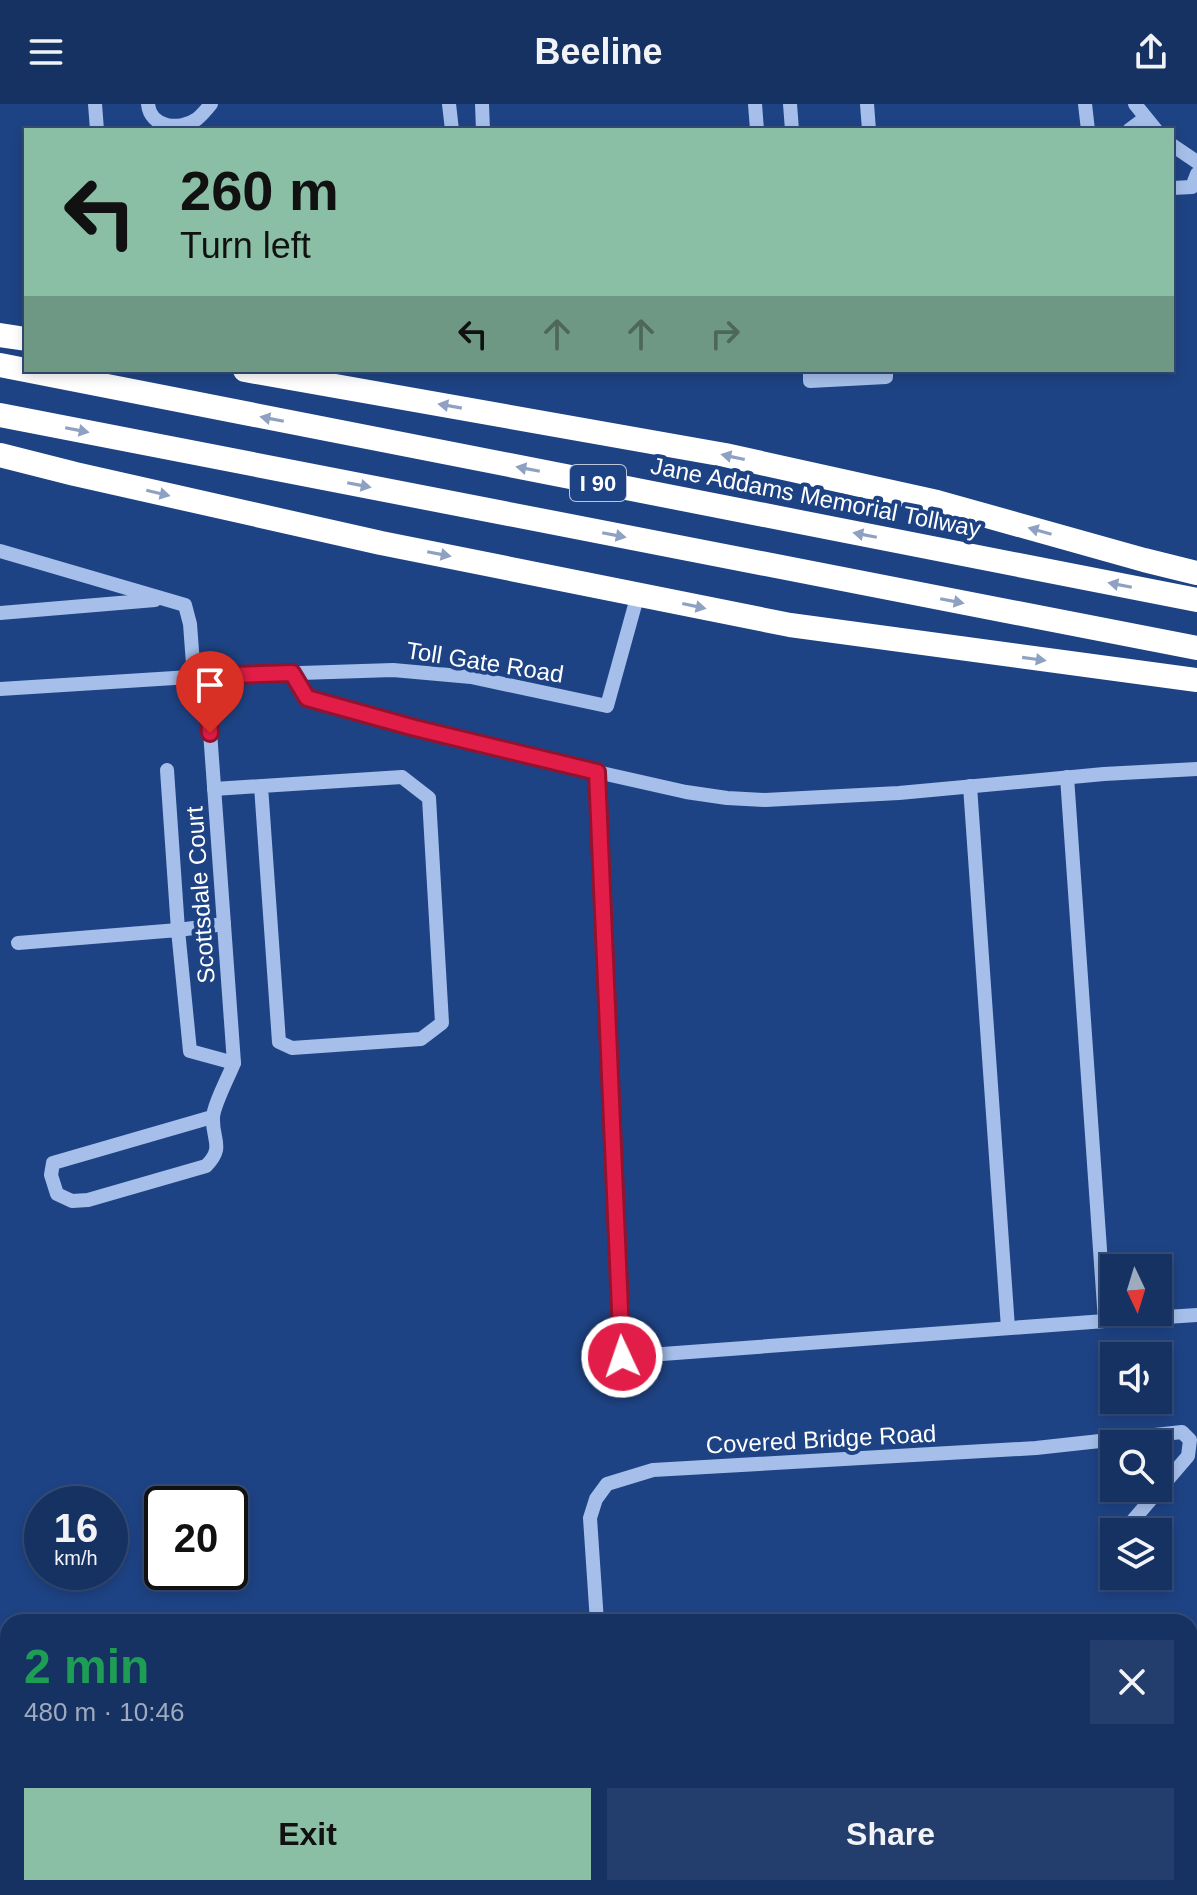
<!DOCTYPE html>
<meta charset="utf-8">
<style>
:root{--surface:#163263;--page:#233e6c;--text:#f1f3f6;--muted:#9eaabe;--line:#354d78;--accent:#8abfa5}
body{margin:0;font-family:Arial,sans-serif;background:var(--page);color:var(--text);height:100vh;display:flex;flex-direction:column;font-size:30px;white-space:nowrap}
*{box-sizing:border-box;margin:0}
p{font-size:26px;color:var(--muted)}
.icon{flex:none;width:44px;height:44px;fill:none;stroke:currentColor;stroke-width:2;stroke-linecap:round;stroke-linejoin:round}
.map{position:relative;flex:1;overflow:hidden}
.side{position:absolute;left:0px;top:1510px;width:1198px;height:282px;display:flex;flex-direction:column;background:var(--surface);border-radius:24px 24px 0 0;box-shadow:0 4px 12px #0003,0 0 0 2px var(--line)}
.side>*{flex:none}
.banner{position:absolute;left:24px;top:24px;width:1150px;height:244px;border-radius:0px;box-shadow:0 4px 12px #0003,0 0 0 2px var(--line);background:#8abfa5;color:#111;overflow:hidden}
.needle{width:52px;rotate:176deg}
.buttons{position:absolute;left:1100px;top:1150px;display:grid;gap:16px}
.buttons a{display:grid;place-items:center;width:72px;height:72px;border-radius:0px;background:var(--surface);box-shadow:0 4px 12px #0003,0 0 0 2px var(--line);font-size:40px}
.speed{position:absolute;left:24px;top:1382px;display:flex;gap:16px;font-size:40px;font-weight:700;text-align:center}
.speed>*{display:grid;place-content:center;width:104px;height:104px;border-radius:50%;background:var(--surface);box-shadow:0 4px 12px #0003,0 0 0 2px var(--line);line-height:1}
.speed small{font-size:20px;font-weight:400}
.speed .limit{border:4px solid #111;border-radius:12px;background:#fff;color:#111}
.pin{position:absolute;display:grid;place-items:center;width:68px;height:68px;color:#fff;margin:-82px -34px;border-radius:50% 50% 50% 0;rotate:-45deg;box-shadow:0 0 8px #0007}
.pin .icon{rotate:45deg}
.me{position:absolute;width:88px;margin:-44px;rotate:357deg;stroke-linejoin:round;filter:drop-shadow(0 0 6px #0008)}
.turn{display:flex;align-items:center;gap:28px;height:168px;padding:0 24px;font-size:36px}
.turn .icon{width:104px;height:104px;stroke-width:2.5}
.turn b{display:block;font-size:56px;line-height:68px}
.lanes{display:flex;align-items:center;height:76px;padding:0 24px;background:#0003;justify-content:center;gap:40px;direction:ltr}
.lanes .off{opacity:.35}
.round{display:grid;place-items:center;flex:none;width:84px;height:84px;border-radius:0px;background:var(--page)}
.head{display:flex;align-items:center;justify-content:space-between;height:136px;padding:0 24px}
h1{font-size:48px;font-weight:800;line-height:60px;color:#1e9e55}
.button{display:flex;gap:16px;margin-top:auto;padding:16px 24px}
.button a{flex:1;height:92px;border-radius:0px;background:var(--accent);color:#111;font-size:32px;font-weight:800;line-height:92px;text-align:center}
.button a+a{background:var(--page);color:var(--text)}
header{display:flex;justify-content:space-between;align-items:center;height:104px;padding:0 24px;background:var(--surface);font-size:36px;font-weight:800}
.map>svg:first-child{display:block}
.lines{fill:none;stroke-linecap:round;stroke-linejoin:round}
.stream{stroke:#98b9eb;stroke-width:5}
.minor{stroke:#a5bfea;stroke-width:14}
.highway{stroke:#fff;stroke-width:24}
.oneway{fill:#8ea1c2}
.route-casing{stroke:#92132f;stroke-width:20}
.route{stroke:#e11d48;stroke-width:14}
.labels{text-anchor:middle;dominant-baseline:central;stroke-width:8;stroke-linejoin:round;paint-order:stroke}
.shield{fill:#1e4384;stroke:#bcc7da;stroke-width:2}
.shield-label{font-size:22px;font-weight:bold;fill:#fff}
.street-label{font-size:24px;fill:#fff;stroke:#1e4384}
</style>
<header><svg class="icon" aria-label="menu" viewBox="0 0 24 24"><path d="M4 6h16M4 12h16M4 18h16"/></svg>Beeline<svg class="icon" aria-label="share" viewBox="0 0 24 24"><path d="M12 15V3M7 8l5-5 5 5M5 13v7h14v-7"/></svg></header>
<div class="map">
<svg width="1197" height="1791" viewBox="0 0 1197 1791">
<rect width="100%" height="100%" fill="#1e4384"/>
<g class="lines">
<!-- stream -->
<g class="stream">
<polyline points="1190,1770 1197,1771"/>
<polyline points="843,1791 851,1784"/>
</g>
<!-- minor -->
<g class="minor">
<polyline points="95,0 97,26"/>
<path d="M148 0C150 24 180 27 197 15 202 11 207 5 211 0"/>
<polyline points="449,0 452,26"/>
<polyline points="482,0 483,26"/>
<polyline points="755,0 757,26"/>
<polyline points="790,0 792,26"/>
<polyline points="867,0 869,26"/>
<polyline points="1085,0 1088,26"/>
<polyline points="1135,0 1156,26"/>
<polyline points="1129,26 1145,14"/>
<polyline points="1172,41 1197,58"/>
<polyline points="1172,84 1192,83 1197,70"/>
<polyline points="810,266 810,277 886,273 886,266"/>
<polyline points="0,447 185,501 190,520 194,573"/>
<polyline points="0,509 155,496"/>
<polyline points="292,569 307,594 415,624 597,668 686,688 727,694 765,696 899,689 1104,670 1197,665"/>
<path d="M206 572 234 959C229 972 213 1002 213 1014 212 1036 225 1043 206 1062L88 1096 72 1097 57 1090 51 1071 53 1059 212 1013"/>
<polyline points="0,585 206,572 393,566 471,573 607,602 638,490"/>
<polyline points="167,666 178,826 224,820"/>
<polyline points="597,668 622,1253 1105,1217"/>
<polyline points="1067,673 1105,1217 1197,1211"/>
<polyline points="970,682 1008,1224"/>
<polyline points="214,685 402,673 429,694 442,919 421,935 292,944 279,938 261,682"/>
<polyline points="18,839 178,826 190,947 234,959"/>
<polyline points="1106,1460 1114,1440"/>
<polyline points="597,1518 590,1414 596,1395 607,1380 653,1366 1036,1344 1182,1328 1190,1336 1188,1352 1123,1428"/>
<polyline points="0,1699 8,1693"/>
<polyline points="619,1784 619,1791"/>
</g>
<!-- highway -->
<g class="highway">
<polyline points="0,231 26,235"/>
<polyline points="0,261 1197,496"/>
<polyline points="245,266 725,351 937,398 1144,456 1197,469"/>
<polyline points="0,311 1197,544"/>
<polyline points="0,351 75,370 381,439 790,521 1197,576"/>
</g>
</g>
<!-- one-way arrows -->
<defs><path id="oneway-solid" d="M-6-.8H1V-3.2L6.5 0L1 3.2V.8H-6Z" transform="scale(2)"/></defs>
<g class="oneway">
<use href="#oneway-solid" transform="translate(450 302) rotate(-170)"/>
<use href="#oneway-solid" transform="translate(272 315) rotate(-169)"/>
<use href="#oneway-solid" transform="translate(77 326) rotate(11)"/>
<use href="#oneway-solid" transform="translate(733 353) rotate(-168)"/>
<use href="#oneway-solid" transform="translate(528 365) rotate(-169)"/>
<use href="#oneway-solid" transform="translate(359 381) rotate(11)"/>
<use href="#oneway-solid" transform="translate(158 389) rotate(13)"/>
<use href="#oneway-solid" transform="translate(1040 427) rotate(-164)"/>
<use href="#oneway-solid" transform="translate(614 431) rotate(11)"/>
<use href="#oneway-solid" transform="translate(865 431) rotate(-169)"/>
<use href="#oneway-solid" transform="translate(439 450) rotate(11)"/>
<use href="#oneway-solid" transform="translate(1120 481) rotate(-169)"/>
<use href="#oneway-solid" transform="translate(952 497) rotate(11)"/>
<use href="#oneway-solid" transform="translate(694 502) rotate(12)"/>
<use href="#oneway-solid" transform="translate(1034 555) rotate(8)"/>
</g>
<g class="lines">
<!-- route casing -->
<g class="route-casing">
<polyline id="route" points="210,629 206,572 292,569 307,594 415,624 597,668 622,1253"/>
</g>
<!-- route -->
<use href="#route" class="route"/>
</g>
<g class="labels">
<!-- shield labels -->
<rect class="shield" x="570" y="361" width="56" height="36" rx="6"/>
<g class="shield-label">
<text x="598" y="379">I 90</text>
</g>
<!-- street labels -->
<g class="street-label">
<text transform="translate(816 393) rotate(11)">Jane Addams Memorial Tollway</text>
<text transform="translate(485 558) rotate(9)">Toll Gate Road</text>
<text transform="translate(200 791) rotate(-94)">Scottsdale Court</text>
<text transform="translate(821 1335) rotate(-3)">Covered Bridge Road</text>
</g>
</g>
</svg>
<div class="buttons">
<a><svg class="needle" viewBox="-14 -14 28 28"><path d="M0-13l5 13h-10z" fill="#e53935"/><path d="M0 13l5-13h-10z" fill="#9eaabe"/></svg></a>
<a><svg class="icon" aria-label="sound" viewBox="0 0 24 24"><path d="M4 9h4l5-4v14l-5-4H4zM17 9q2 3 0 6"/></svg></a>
<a><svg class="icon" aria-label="search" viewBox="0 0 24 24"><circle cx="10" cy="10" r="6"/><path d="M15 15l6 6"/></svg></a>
<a><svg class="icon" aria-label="layers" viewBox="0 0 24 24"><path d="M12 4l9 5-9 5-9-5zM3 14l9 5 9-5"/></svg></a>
</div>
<div class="speed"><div>16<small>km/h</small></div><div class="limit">20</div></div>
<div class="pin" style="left:210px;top:629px;background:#d93025"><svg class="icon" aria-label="arrive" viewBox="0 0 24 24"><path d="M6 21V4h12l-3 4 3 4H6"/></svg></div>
<svg class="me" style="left:622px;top:1253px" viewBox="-20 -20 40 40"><circle r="17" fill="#e11d48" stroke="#fff" stroke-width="3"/><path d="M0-11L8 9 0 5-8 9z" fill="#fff"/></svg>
<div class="banner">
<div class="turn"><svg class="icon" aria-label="left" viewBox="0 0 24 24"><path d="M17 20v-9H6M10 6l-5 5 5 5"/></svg><div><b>260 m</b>Turn left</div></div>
<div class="lanes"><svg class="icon" aria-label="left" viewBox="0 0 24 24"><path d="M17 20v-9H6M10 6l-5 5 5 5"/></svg><svg class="icon off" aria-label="ahead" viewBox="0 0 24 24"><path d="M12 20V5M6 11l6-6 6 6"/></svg><svg class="icon off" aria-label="ahead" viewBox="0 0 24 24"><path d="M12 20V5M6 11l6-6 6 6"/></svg><svg class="icon off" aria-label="right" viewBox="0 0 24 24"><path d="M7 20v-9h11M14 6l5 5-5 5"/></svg></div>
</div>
<section class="side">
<div class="head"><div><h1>2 min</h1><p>480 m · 10:46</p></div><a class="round"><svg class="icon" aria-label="close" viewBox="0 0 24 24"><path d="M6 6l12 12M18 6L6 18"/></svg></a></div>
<div class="button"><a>Exit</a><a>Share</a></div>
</section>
</div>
